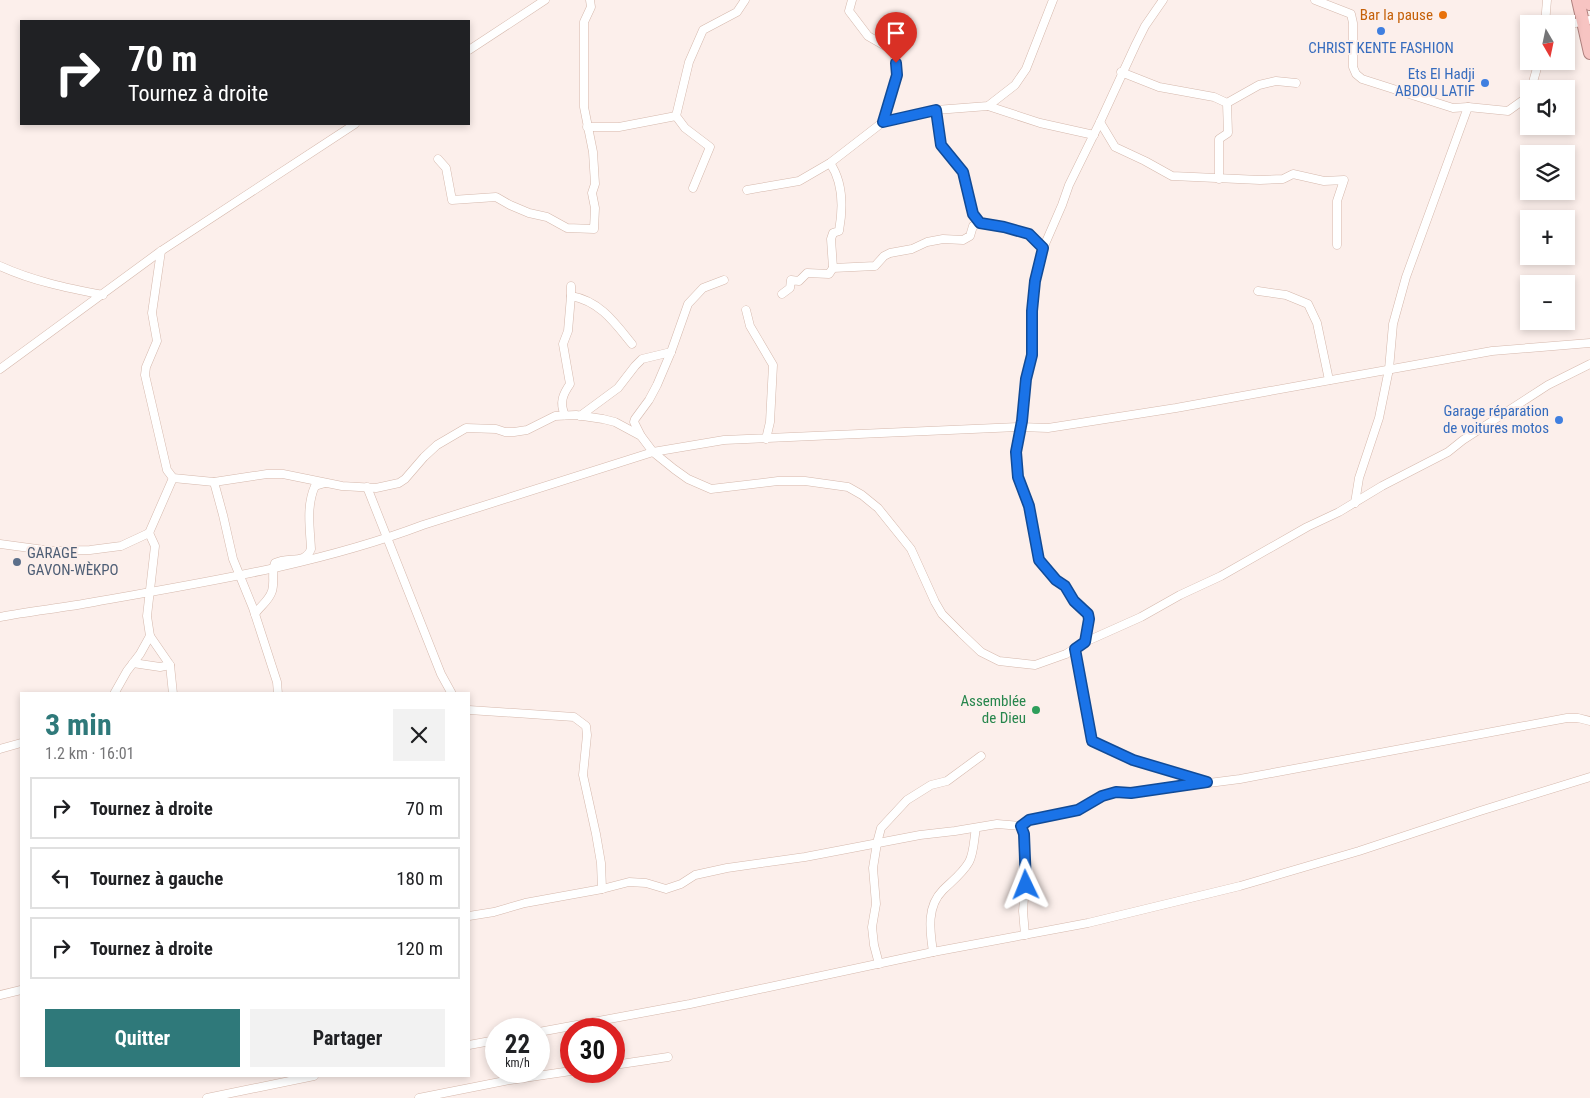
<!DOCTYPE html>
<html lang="fr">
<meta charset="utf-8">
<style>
:root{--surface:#fff;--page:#f2f2f2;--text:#202124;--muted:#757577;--line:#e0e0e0;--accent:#2f797a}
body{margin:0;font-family:"Roboto Condensed",sans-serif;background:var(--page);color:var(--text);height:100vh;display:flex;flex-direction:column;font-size:19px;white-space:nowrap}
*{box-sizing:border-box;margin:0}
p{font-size:16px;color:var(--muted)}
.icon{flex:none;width:28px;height:28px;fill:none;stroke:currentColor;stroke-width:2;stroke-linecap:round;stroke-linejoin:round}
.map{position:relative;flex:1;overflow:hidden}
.sheet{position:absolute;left:20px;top:692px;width:450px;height:385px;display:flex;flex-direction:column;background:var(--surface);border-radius:0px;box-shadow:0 2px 8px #0003}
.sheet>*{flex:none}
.hud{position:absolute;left:20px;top:20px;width:450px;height:105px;border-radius:0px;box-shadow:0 2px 8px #0003;background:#202124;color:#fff;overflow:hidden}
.needle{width:32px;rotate:171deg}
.tools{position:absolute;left:1520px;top:15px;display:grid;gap:10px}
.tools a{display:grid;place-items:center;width:55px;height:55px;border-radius:0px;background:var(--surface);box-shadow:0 2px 8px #0003;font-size:25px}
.speed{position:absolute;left:485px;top:1018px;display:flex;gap:10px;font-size:25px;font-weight:700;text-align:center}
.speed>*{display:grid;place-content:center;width:65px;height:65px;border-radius:50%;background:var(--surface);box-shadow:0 2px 8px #0003;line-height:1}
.speed small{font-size:12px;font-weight:400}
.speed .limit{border:8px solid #d22;background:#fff;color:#111}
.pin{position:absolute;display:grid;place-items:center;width:42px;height:42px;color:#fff;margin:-51px -21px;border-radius:50% 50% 50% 0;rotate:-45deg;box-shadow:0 0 5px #0007}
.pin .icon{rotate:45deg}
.me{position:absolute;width:55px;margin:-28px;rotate:358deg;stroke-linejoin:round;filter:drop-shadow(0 0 4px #0008)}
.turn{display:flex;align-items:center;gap:18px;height:105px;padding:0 25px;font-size:22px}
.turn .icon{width:65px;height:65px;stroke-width:2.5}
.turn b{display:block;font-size:35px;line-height:42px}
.round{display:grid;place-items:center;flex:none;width:52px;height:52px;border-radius:0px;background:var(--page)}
.headline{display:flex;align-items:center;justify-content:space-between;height:85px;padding:0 25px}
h1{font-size:30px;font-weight:700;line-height:38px;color:var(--accent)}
.primary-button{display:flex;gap:10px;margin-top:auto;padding:10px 25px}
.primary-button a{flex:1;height:58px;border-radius:0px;background:var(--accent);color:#fff;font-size:20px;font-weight:700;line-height:58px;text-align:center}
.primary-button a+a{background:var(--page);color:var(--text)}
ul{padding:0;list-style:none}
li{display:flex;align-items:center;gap:15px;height:62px;margin:0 10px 8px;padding:0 15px;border:2px solid var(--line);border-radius:0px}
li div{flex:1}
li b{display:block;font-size:19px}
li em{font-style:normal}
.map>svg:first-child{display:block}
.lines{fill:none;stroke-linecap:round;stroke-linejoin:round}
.minor-casing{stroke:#d5b8ac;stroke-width:9}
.trunk-casing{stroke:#af827f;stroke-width:14}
.minor{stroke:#fff;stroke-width:8}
.trunk{stroke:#f7c4c2;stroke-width:12}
.route-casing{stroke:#114b97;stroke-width:12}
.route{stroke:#1a73e8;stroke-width:9}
.food-dot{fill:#e8710a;stroke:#fcefeb;stroke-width:2}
.shop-dot{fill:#3f7fe0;stroke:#fcefeb;stroke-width:2}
.service-dot{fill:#5c6f8a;stroke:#fcefeb;stroke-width:2}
.leisure-dot{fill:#2e9e5b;stroke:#fcefeb;stroke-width:2}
.labels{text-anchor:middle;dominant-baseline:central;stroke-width:4;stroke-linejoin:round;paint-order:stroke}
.food-label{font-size:15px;fill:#c56008;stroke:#fcefeb;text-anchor:end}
.shop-label{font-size:15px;fill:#366cbe;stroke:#fcefeb;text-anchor:end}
.service-label{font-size:15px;fill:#4e5e75;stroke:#fcefeb;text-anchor:start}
.leisure-label{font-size:15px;fill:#27864d;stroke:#fcefeb;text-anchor:end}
</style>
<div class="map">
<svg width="1590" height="1098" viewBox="0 0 1590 1098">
<rect width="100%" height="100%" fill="#fcefeb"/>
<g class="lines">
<!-- minor casing -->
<g class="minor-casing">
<g id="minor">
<polyline points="852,0 849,11 868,36 894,51 897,75 883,122"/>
<polyline points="1315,0 1351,14 1353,23 1353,67 1356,74 1362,79 1453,108 1468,107"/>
<polyline points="1545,24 1547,0"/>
<polyline points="1566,25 1590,20"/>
<polyline points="469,50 545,0"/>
<polyline points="1121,72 1159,87 1214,97 1227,103 1259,85 1276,81 1296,83"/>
<polyline points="1531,89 1539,61"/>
<polyline points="988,106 1040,123 1094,135"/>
<polyline points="936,110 941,145 963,172 973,214 980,223 1004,227 1029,234 1043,248"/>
<polyline points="1100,122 1115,147 1145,161 1172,176 1260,180 1283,179 1293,174 1324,181 1344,180 1337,201 1337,245"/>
<polyline points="587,127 619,127 676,116"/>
<polyline points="438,159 446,168 452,200 496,197 510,205 529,213 547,217 567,228 594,229 595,208 592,193 595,184 593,152 584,107 584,22 591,7 590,0"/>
<path d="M830 163C843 182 843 209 839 231L833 233 831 239 833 268"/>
<polyline points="1219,179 1219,139 1228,133 1227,103"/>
<polyline points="693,188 710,147 685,128 676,116 689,62 703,30 737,12 745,0"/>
<polyline points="747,190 799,181 830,163 883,122 936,110 988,106 1015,85 1026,69 1053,0"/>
<polyline points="161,251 152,313 157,341 146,367 145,375 167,470 173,478 214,482 267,474 283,474 342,486 376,488 399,483 405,479 424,457 437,445 466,428 496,429 505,432 514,432 527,430 555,416 576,415 603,419 615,422 641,436 653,452 674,469 688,479 711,489 778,481 805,481 848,487 862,495 878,508 911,549 935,602 942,614 961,633 981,652 999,661 1035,665 1066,654 1085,642 1141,617 1180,595 1221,576 1307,527 1339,512 1382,486 1448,452 1463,440 1548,385 1590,364"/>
<path d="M0 266C33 281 67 288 103 295"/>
<polyline points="1258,291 1286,295 1308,304 1317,323 1329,380"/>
<polyline points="782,294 790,288 791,280 799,281 807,273 829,274 833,268 875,266 884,256 890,253 912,249 927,242 943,239 963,240 970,236 973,226 980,223"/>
<path d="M571 296C600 301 615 323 632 344"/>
<polyline points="746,310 750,326 773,365 770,422 766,439"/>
<polyline points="0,369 161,251 355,124"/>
<path d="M565 415C559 403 563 394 570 384L563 344 568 331 571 296V286"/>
<polyline points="580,416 618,388 635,366 642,359 671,352"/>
<polyline points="641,436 634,422 635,419 649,400 657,385 671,352 688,304 703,288 724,280"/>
<polyline points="214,482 223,515 233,559 253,608 277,682 278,694"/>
<polyline points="367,487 441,674 452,694"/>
<polyline points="1355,503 1359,478 1379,418 1389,369 1393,324 1406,277 1468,107 1508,111 1529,96"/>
<polyline points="0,544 52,551 90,550 121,546 149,533 173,478"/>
<path d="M255 614C260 606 269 601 272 591 275 582 271 573 275 563 288 556 305 565 311 549 310 528 306 506 315 486L325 483"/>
<path d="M0 617C31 611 63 608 94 602 205 582 317 565 423 525L653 452 724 440 1020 427 1048 428 1176 408 1492 351 1590 343"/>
<polyline points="150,636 170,665 173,694"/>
<polyline points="1085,642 1089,619 1088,614 1074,601 1065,586 1056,580 1039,560 1029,506 1018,477 1016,452 1022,421 1026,379 1032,355 1032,311 1035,281 1042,251 1062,205 1069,185 1100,122 1136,44 1145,26 1163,0"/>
<polyline points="1075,649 1092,741 1133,760 1203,781"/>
<polyline points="133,663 160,667 170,665"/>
<polyline points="114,694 127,671 140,654 150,636 147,616 155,546 149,533"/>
<polyline points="469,710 574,717 586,726 587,735 583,775 596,834 601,863 602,889"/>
<polyline points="0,749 21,743"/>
<polyline points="469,916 494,912 525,903 602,889 629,882 646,883 666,889 681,884 695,875 727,868 805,857 920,835 955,831 997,824 1021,826"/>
<polyline points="1025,935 1023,911 1026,871 1024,834 1021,826 1029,820 1039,818 1078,810 1108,794 1116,792 1131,793 1240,779 1567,718 1578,718 1590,721"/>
<path d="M933 952C930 931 926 907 943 890 952 881 962 874 969 862 974 853 974 838 976 828"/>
<polyline points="879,964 874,945 872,927 876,904 873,868 877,843 881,828 907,800 931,785 947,781 981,756"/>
<polyline points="0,995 21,990"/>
<polyline points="539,1032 690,1004 933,952 1088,923 1240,886 1359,851 1480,811 1590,777"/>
<polyline points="469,1045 496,1040"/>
<polyline points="614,1065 668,1057"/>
<polyline points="207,1098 314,1076"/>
<polyline points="419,1098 510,1080 571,1071"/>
</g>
</g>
<!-- trunk casing -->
<g class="trunk-casing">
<g id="trunk">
<polyline points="1578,0 1590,53"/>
<polyline points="1589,0 1590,4"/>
</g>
</g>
<!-- minor -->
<use href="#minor" class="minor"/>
<!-- trunk -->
<use href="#trunk" class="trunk"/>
</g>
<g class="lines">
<!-- route casing -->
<g class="route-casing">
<polyline id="route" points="896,63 897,75 883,122 936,110 941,145 963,172 973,214 980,223 1004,227 1029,234 1043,248 1035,281 1032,311 1032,355 1026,379 1022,421 1016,452 1018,477 1029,506 1039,560 1056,580 1065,586 1074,601 1088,614 1089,619 1085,642 1075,649 1092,741 1133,760 1207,782 1131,793 1116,792 1102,796 1078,810 1039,818 1029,820 1021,826 1024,834 1026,885"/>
</g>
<!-- route -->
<use href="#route" class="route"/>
</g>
<!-- markers -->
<circle class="food-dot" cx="1443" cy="15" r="5"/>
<g class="shop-dot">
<circle cx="1381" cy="31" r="5"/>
<circle cx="1485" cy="83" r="5"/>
<circle cx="1559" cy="420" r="5"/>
</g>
<circle class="service-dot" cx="17" cy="562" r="5"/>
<circle class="leisure-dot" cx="1036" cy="710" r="5"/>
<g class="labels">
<!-- food labels -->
<g class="food-label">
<text x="1433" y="15">Bar la pause</text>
</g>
<!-- shop labels -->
<g class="shop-label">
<text x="1381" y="48" text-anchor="middle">CHRIST KENTE FASHION</text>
<text x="1475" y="74">Ets El Hadji<tspan x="1475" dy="17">ABDOU LATIF</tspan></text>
<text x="1549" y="411">Garage réparation<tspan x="1549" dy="17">de voitures motos</tspan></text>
</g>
<!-- service labels -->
<g class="service-label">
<text x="27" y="553">GARAGE<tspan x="27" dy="17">GAVON-WÈKPO</tspan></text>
</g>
<!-- leisure labels -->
<g class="leisure-label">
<text x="1026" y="701">Assemblée<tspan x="1026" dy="17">de Dieu</tspan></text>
</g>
</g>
</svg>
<div class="tools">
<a><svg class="needle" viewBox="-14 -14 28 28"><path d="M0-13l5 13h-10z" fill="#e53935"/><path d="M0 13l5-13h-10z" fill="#757577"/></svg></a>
<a><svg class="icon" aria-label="sound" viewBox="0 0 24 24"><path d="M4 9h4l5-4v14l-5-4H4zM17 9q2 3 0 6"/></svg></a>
<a><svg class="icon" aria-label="layers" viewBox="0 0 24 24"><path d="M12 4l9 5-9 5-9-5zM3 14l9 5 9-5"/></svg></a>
<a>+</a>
<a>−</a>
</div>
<div class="speed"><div>22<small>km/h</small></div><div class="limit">30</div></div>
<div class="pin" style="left:896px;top:63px;background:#d93025"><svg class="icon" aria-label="arrive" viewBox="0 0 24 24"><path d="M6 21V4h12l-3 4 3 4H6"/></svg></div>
<svg class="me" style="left:1026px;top:885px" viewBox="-20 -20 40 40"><path d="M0-17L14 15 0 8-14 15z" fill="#1a73e8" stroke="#fff" stroke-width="4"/></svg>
<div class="hud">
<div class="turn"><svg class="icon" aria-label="right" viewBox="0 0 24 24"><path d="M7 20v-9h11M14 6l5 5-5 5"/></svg><div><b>70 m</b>Tournez à droite</div></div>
</div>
<section class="sheet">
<div class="headline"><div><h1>3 min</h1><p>1.2 km · 16:01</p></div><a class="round"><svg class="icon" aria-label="close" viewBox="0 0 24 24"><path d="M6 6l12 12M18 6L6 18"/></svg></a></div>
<ul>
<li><svg class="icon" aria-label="right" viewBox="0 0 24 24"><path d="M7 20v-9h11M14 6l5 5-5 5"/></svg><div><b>Tournez à droite</b></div><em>70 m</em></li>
<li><svg class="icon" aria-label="left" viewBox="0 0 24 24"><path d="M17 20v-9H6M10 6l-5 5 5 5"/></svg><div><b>Tournez à gauche</b></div><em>180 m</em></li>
<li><svg class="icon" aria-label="right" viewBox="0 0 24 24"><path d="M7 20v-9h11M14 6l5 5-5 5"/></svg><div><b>Tournez à droite</b></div><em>120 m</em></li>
</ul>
<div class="primary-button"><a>Quitter</a><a>Partager</a></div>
</section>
</div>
